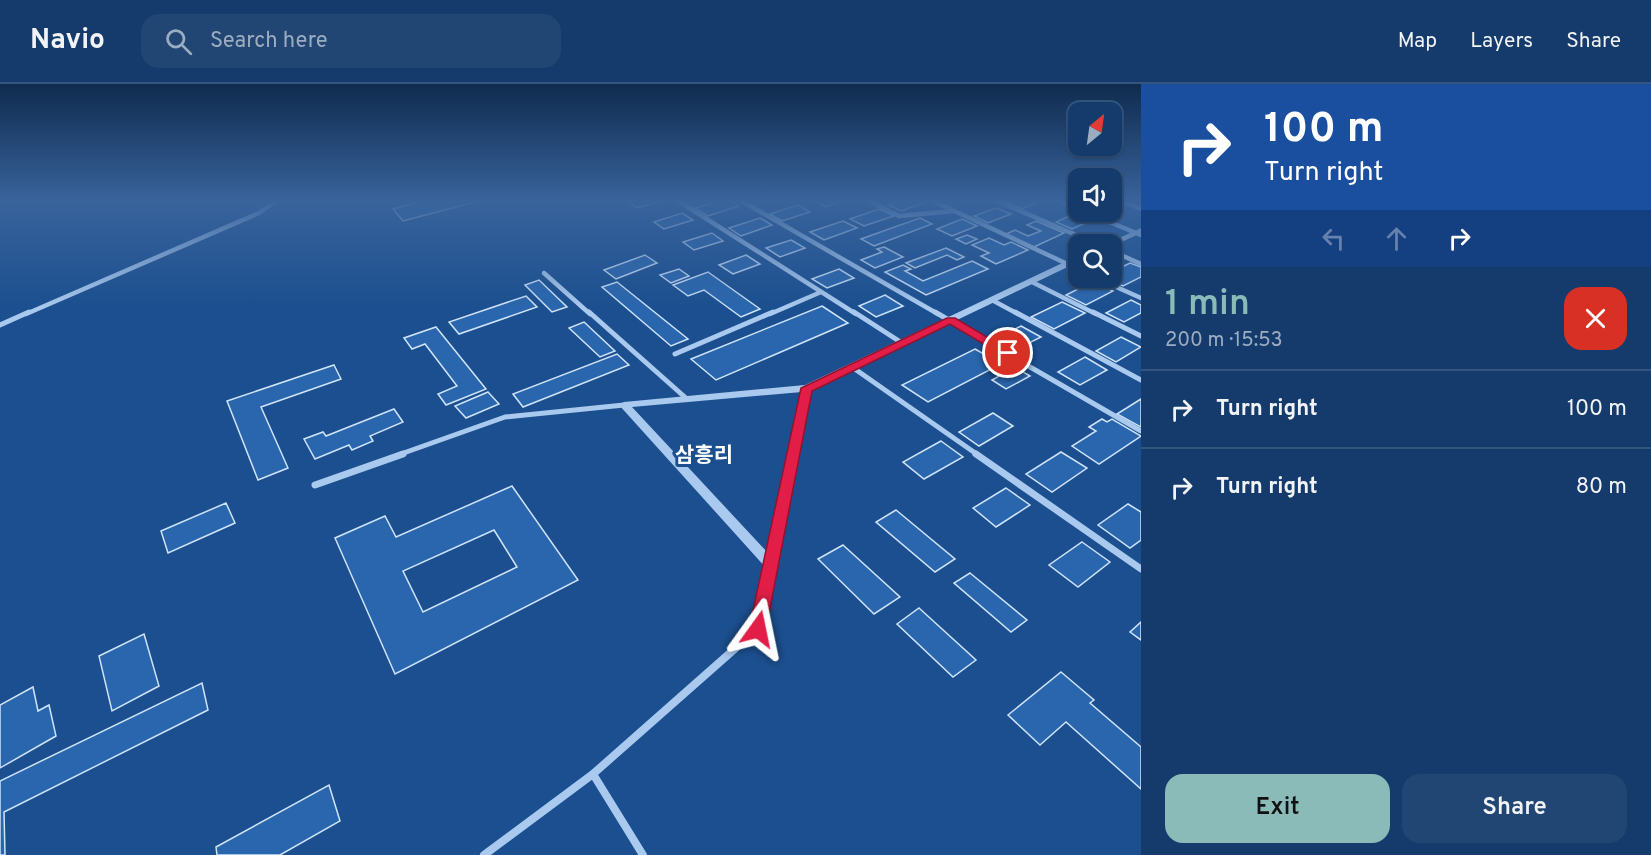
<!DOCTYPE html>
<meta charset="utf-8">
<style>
:root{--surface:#143b6b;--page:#214673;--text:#f1f3f6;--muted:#9dadc1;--line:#33557e;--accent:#8bbbb9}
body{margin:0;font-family:Overpass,"Noto Sans KR",sans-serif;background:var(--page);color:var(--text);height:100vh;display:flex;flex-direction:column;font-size:22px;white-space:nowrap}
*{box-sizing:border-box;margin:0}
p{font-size:20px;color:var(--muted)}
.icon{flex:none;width:33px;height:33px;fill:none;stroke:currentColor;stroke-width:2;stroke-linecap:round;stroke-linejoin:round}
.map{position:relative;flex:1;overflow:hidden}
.side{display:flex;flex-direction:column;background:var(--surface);width:510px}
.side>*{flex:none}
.hud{background:#1a4fa0;color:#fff;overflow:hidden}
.needle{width:39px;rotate:29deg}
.fabs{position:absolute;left:1068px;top:18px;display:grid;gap:12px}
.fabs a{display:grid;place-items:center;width:54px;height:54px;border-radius:12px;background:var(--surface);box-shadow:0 2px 4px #0004,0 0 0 2px var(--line);font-size:30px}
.pin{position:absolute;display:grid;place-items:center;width:51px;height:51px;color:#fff;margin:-26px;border:3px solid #fff;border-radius:50%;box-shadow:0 2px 6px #0007}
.me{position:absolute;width:66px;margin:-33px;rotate:12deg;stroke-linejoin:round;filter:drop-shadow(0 0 4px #0008)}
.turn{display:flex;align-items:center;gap:21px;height:126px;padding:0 24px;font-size:27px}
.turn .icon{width:78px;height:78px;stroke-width:2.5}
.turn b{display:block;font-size:42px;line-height:51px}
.lanes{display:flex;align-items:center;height:57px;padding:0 24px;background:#0003;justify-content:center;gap:30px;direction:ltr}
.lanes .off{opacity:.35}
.round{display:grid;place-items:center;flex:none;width:63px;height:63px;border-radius:18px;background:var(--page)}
.head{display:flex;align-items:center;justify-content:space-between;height:102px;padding:0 24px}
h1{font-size:36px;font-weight:600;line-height:45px;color:var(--accent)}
.cta{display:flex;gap:12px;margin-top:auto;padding:12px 24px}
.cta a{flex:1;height:69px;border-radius:18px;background:var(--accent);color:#111;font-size:24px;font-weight:600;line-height:69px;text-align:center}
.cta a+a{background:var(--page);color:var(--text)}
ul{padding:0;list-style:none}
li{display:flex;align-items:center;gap:18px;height:78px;padding:0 24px;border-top:2px solid var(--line)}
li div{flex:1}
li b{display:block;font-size:22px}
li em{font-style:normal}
header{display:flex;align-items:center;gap:36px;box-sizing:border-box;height:84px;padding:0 30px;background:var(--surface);border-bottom:2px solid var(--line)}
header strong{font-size:28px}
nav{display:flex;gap:33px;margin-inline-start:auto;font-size:21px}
.search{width:420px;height:54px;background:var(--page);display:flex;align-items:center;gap:15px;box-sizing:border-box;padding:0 21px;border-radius:18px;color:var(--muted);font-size:22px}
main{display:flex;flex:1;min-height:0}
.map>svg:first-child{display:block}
.building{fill:#2a66ad;stroke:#cfe3fa;stroke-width:1.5;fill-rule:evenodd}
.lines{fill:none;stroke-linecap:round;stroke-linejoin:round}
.minor-far3{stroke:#a9c9ee;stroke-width:4.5}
.minor-far2{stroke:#a9c9ee;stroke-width:5}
.minor-far1{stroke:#a9c9ee;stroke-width:7}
.minor{stroke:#a9c9ee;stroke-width:8}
.tertiary{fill:#a9c9ee;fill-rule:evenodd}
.route{fill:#e11d48;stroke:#92132f;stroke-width:1.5}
.labels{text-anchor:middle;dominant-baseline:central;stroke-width:6;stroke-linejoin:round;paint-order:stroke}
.quarter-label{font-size:21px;font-weight:bold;fill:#fff;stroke:#1b4f8f}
</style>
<header>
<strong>Navio</strong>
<div class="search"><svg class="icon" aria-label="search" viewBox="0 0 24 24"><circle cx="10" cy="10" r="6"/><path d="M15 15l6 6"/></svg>Search here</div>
<nav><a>Map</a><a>Layers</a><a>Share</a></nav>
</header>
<main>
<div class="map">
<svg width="1141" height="771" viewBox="0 0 1141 771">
<rect width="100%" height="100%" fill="#1b4f8f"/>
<!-- building -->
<g class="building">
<polygon points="425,116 483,116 403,137 393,125"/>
<polygon points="634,116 661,116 662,117 637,124 629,118"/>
<polygon points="721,116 730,116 739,122 708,132 696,124"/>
<polygon points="814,116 845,116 826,123"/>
<polygon points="901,116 924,116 927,118 901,127 888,121"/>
<polygon points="1012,116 1042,116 1022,125 1007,118"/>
<polygon points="798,121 810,128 782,137 770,130"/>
<polygon points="996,124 1011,130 988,139 974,132"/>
<polygon points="879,125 894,132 864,142 850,135"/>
<polygon points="682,129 693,136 664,145 654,138"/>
<polygon points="1076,129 1092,136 1072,145 1056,138"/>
<polygon points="760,134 772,141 741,152 729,144"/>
<polygon points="920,134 932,140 874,162 861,155"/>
<polygon points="962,135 977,142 952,152 937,145"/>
<polygon points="843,137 857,144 824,156 810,148"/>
<polygon points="1036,137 1064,149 1034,163 1006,150 1015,146 1028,152 1041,147 1027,141"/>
<polygon points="712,149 723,157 694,166 683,158"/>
<polygon points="967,151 977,155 966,160 956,155"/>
<polygon points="989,154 1004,161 1011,158 1028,166 996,180 981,172 989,169 972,161"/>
<polygon points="791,156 805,164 780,173 766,164"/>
<polygon points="884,163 903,173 875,184 861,176 882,168 877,165"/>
<polygon points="946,164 964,173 957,176 947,171 915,184 906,179"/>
<polygon points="645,171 657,179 616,195 604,186"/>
<polygon points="746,171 760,180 733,190 719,181"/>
<polygon points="972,177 988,185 926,211 885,188 903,181 911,185 905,187 923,197"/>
<polygon points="1130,179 1141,183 1141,193 1123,202 1104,194 1112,194 1112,188"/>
<polygon points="679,185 689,192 671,199 660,191"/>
<polygon points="839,185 854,194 827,204 812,195"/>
<polygon points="708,188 760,225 741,233 704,206 688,212 673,201"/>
<polygon points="539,196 567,223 552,228 525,201"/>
<polygon points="1094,197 1113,207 1086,221 1066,211"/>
<polygon points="617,198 688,255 671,262 602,203"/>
<polygon points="885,211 903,222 876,233 859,222"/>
<polygon points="526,212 537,223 459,250 449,238"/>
<polygon points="1131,216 1141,221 1141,229 1124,238 1106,229"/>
<polygon points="1062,218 1085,229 1054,245 1031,233"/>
<polygon points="822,222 848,239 716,296 691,275"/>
<polygon points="584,238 615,267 600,273 569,244"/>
<polygon points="1021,242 1041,253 1013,267 993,256"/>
<polygon points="436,243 486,305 446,321 438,310 457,302 425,260 412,265 404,254"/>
<polygon points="1121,253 1141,263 1116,278 1096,267"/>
<polygon points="975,265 1001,280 928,318 902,301"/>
<polygon points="617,270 629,281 523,323 513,310"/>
<polygon points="1085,273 1107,286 1080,301 1058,288"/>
<polygon points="334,281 341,295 261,323 288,384 258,396 227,317"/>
<polygon points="1015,283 1030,292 1006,305 992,296"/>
<polygon points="488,308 499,320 466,334 455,322"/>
<polygon points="1141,315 1141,343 1117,330"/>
<polygon points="394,325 403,338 370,352 373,357 352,366 349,361 315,375 304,355 323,348 326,352"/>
<polygon points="993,329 1013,342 979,362 959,348"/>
<polygon points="1102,335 1107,338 1112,335 1141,352 1099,380 1072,362 1096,347 1089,343"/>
<polygon points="941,357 963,373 924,395 903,378"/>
<polygon points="1061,368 1087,384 1052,408 1026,390"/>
<path d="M512 402 578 496 395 590 335 454 385 432 396 453ZM494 446 517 483 423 528 403 487Z"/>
<polygon points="1006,404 1030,421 996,443 973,424"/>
<polygon points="226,419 235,439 168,469 161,447"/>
<polygon points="1128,420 1141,428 1141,456 1130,464 1098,441"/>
<polygon points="896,426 955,475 935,488 876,438"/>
<polygon points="1082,458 1110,478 1078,503 1049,481"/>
<polygon points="843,461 900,513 874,530 818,475"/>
<polygon points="970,489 1027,536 1011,548 954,499"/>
<polygon points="919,524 976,576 953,593 897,540"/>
<polygon points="1141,538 1141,556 1130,548"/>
<polygon points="144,550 159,602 112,627 99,572"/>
<polygon points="1061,588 1094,616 1090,619 1141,663 1141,705 1066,638 1040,661 1008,631"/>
<polygon points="202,599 208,626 4,728 5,771 0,771 0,697"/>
<polygon points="33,603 38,627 49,621 56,652 0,684 0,621"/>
<polygon points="329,701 340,737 280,771 217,771 216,763"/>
</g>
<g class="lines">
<!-- minor-far3 -->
<g class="minor-far3">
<polyline points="677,116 856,230"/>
<polyline points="740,116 938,230"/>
<polyline points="868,116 899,132 953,127"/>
<polyline points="931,116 1078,185"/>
<polyline points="995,116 1097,160"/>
<polyline points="1058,116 1078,125"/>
<polyline points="1120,116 1141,125"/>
<polyline points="1085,128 1141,151"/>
<polyline points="1112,167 1141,180"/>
<polyline points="544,189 590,230"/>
<polyline points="1096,194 1141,214"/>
<polyline points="1032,198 1096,230"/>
<polyline points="992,216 1018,230"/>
<polyline points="26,230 259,129 277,116"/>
<polyline points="770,230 821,208"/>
</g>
<!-- minor-far2 -->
<g class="minor-far2">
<polyline points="589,228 687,315"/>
<polyline points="854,228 902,259"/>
<polyline points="935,228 1141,347"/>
<polyline points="1015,228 1141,296"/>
<polyline points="1093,228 1141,252"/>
<polyline points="0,241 29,228"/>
<polyline points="675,270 773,228"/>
<polyline points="852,283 978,371"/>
<polyline points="398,371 505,333 624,321"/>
</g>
<!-- minor-far1 -->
<g class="minor-far1">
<polyline points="976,370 1141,485"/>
<polyline points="315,401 403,370"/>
<polyline points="754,549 758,545 771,481"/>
</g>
<!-- minor -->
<g class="minor">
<polyline points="484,771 593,690"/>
<polyline points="643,771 593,690 755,547"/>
</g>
<!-- tertiary -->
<g class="tertiary">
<polygon points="1141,144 1141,149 1113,162 1106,160"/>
<path d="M1075 173H1078V178L811 306 777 481 775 485 771 486 767 485 619 321 624 318 805 301ZM802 308 768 469 632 323Z"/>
</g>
</g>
<!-- sky -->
<linearGradient id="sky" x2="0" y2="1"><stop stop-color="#0f2b4f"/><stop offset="0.52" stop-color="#39639b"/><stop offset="1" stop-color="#39639b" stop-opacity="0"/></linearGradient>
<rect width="1141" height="224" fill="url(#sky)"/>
<!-- route -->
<polygon class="route" points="947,234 955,234 1014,269 1004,272 950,240 812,307 766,545 763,550 758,553 752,550 749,545 801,304"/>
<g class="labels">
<!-- quarter labels -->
<g class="quarter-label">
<text x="704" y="372">삼흥리</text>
</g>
</g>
</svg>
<div class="fabs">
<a><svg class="needle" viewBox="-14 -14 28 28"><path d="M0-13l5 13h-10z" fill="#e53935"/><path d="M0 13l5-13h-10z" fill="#9dadc1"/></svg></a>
<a><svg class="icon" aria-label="sound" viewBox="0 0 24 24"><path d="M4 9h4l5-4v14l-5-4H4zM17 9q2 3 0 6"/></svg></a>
<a><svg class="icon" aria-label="search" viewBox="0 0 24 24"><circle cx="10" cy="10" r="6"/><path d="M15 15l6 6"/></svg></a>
</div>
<div class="pin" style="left:1008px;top:269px;background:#d93025"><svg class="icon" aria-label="arrive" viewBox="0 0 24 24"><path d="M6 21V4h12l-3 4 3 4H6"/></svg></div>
<svg class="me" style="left:758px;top:545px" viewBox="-20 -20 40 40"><path d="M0-17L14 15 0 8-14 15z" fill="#e11d48" stroke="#fff" stroke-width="4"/></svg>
</div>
<section class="side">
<div class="hud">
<div class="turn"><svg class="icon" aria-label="right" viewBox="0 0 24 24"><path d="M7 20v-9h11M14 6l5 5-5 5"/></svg><div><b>100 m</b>Turn right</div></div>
<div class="lanes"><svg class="icon off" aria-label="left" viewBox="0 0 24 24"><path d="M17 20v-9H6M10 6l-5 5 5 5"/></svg><svg class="icon off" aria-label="ahead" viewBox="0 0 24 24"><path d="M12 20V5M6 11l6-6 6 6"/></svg><svg class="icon" aria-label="right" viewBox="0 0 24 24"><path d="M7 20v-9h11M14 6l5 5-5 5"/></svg></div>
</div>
<div class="head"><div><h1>1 min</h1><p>200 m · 15:53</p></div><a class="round" style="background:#d93025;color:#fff"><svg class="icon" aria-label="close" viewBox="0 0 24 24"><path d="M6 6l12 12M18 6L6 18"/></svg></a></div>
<ul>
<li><svg class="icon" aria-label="right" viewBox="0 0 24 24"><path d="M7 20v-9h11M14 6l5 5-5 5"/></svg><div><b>Turn right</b></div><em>100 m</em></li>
<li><svg class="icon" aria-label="right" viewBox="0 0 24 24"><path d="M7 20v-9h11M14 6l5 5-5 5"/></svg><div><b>Turn right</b></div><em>80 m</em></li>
</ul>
<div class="cta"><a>Exit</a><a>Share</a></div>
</section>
</main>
